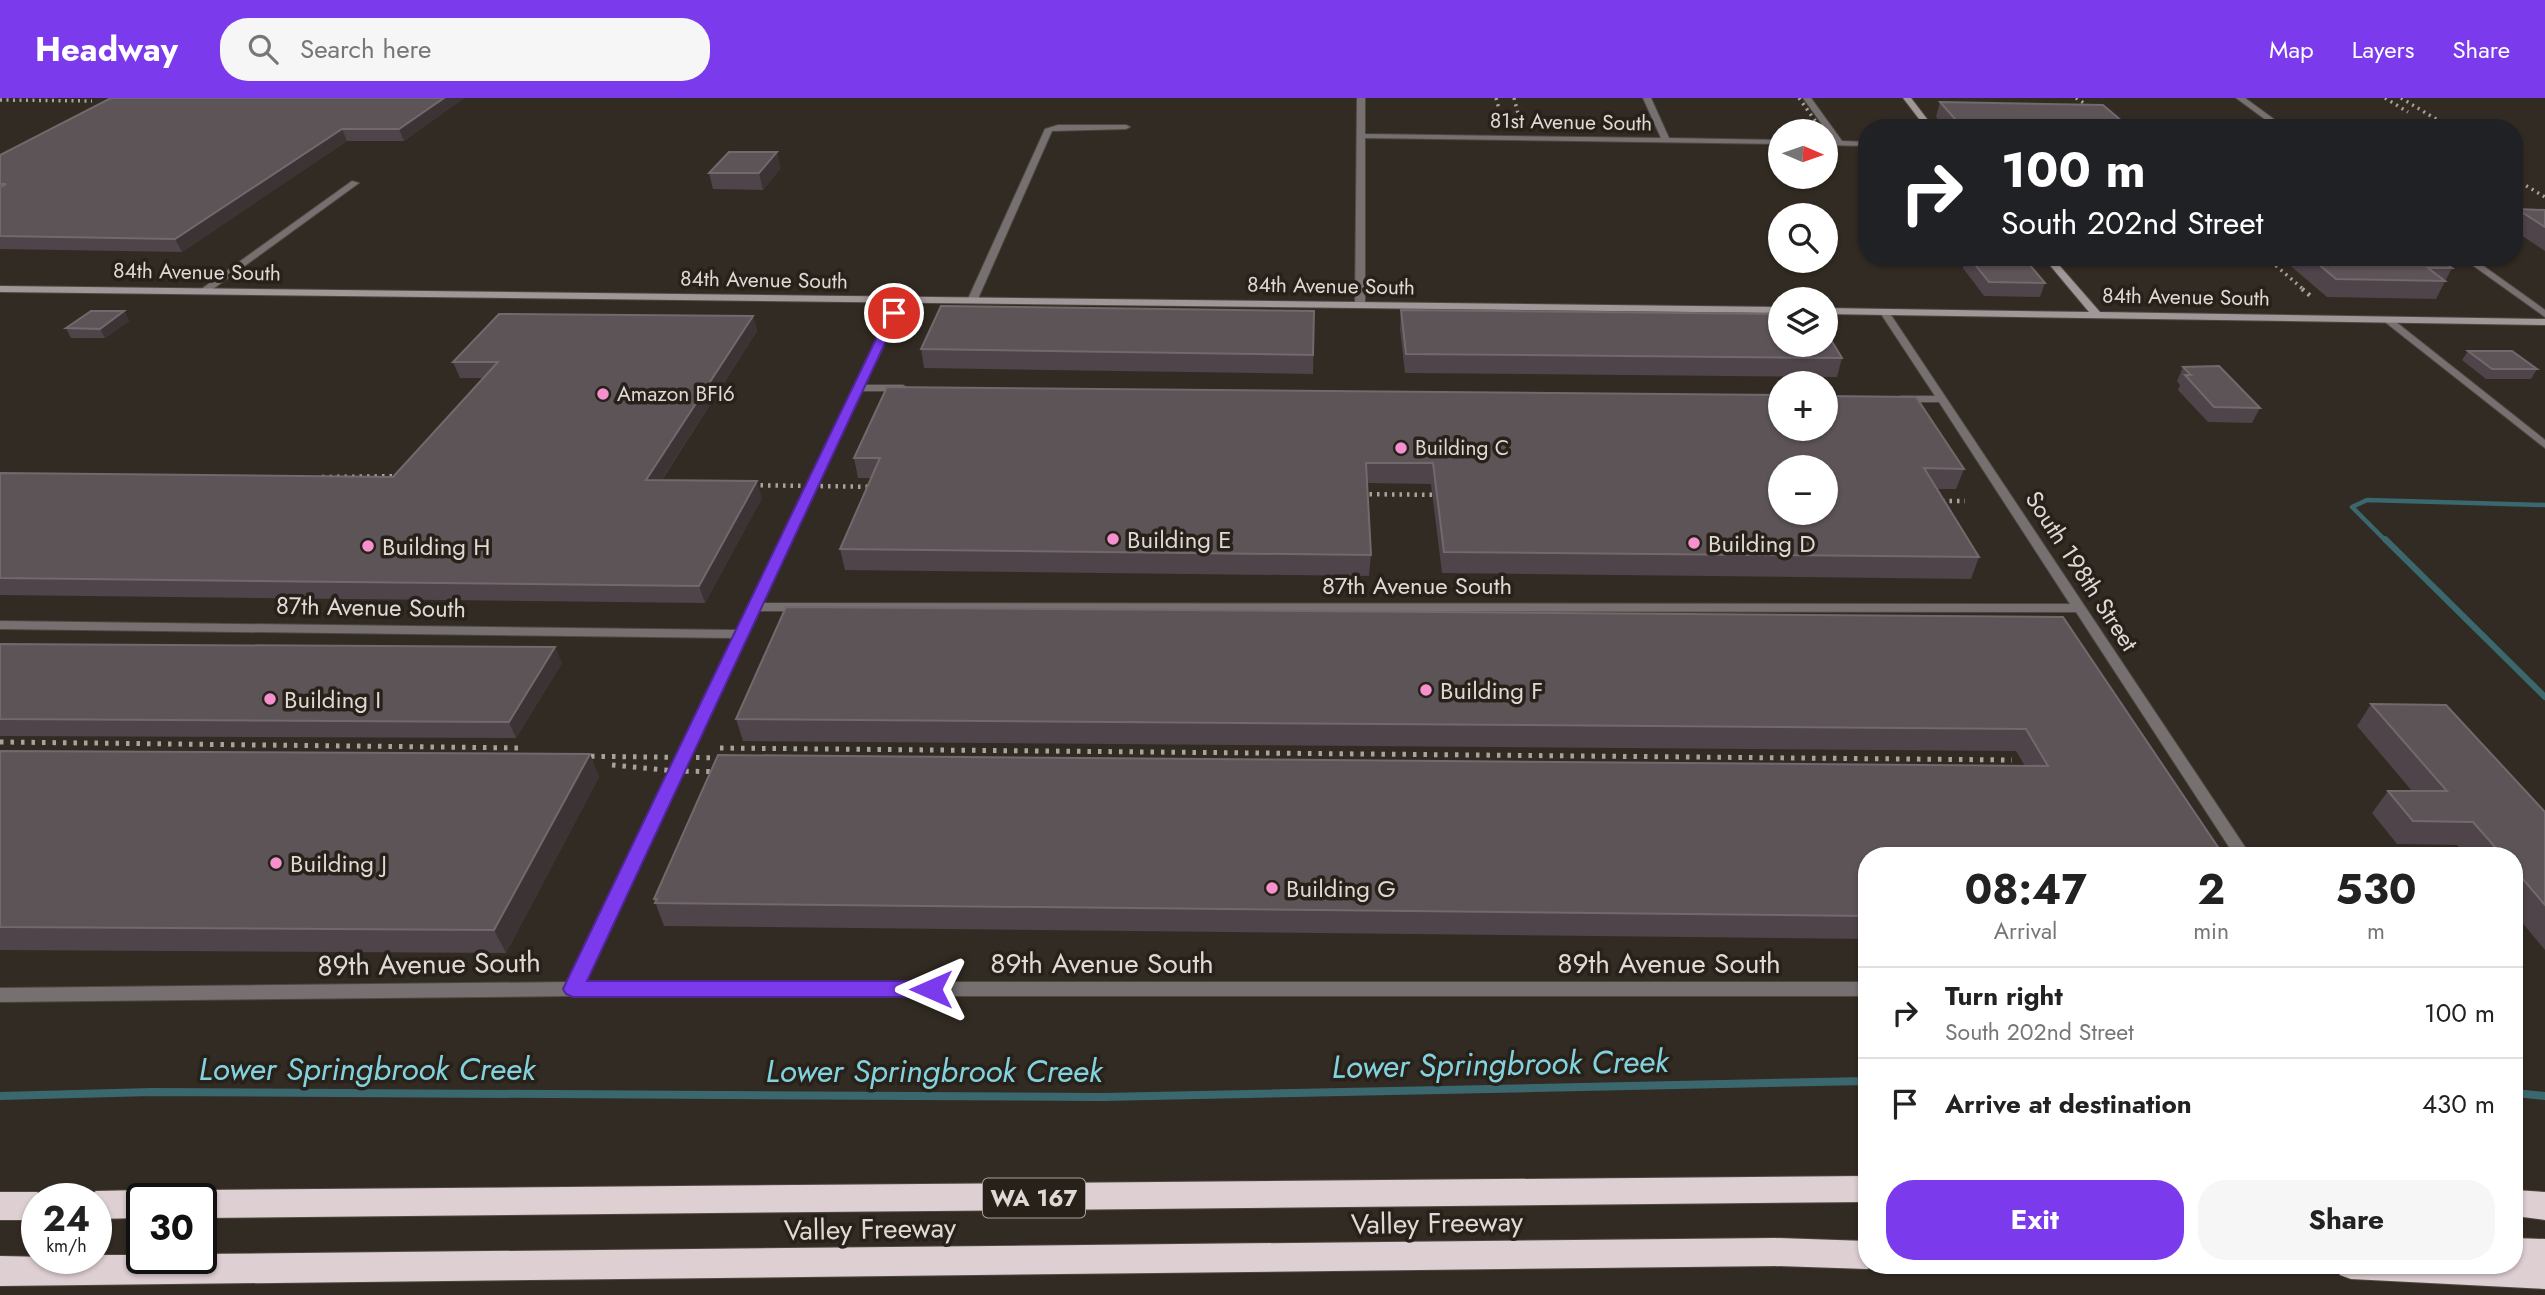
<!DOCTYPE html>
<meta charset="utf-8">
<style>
:root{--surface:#fff;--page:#f6f6f6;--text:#222;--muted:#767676;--line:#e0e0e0;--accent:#7c3aed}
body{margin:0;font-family:Jost,sans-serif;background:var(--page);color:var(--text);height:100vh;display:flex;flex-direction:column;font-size:26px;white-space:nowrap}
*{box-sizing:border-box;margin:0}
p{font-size:23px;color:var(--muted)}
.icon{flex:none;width:38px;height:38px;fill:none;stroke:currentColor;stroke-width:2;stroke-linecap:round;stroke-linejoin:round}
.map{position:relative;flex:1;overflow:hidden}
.sheet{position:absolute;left:1858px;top:749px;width:665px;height:427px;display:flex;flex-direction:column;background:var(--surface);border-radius:28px;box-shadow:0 2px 5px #0004}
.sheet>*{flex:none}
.top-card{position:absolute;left:1858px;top:21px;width:665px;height:147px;border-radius:28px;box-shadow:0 2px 5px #0004;background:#202124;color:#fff;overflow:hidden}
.needle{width:46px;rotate:92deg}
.fabs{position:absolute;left:1768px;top:21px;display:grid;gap:14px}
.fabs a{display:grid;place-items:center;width:70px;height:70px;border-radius:50%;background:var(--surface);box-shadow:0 2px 5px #0004;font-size:35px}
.speed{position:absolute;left:21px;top:1085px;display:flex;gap:14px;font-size:35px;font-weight:700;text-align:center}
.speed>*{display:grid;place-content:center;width:91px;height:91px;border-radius:50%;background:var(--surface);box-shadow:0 2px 5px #0004;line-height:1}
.speed small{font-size:18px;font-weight:400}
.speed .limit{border:4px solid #111;border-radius:10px;background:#fff;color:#111}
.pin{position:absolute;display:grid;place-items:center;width:60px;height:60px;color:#fff;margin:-30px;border:4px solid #fff;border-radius:50%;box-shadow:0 2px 7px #0007}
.me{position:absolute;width:77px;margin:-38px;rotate:270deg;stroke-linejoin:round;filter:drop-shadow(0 0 5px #0008)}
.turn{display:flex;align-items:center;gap:24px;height:147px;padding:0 28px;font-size:32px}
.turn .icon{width:91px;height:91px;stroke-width:2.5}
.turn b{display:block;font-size:49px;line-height:60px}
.eta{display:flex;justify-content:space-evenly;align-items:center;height:119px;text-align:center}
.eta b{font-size:42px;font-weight:700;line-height:49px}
.action{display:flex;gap:14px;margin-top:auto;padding:14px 28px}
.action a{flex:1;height:80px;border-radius:28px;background:var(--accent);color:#fff;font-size:28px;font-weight:700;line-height:80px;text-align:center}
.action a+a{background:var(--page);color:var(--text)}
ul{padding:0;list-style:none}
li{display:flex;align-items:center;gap:21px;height:91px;padding:0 28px;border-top:2px solid var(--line)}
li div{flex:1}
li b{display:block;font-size:26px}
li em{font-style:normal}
header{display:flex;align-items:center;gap:42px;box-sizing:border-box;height:98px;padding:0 35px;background:var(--accent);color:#fff}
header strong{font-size:33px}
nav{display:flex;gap:38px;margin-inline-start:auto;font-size:24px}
.search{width:490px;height:63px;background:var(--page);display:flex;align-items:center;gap:18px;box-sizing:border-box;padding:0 24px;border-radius:28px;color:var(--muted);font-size:26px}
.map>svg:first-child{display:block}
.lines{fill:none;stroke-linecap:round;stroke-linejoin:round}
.stream-far2{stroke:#3b686f;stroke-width:4.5}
.stream-far1{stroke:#3b686f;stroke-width:6}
.stream{stroke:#3b686f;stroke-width:8}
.minor-casing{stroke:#4e473f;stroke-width:2}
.secondary-casing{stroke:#4e473f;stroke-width:2}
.motorway-casing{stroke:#4e473f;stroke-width:2}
.minor{fill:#767071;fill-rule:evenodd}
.secondary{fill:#a09798;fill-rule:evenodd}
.motorway{fill:#decfd2;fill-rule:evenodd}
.rail-far2{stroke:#a9a39e;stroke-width:3.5;stroke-dasharray:2 4.5;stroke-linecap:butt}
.rail-far1{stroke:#a9a39e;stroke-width:4.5;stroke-dasharray:2.5 5;stroke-linecap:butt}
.rail{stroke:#a9a39e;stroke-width:5;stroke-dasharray:3.5 7;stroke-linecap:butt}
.wall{fill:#4e444a}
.shaded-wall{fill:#3c3334}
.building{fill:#5d5458;stroke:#72696c;stroke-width:2;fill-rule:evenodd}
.route{fill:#7c3aed;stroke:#51269a;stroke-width:2}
.poi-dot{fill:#f690cf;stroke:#28211a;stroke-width:2.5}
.labels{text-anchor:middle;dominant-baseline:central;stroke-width:7;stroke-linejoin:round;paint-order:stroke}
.far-street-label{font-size:21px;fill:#ded9d5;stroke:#28211a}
.far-poi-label{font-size:21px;fill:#ded9d5;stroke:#28211a;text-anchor:start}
.shield{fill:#28211a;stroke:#a7a29d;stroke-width:2}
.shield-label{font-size:23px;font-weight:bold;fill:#ded9d5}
.poi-label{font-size:24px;fill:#ded9d5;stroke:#28211a;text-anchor:start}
.street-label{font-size:24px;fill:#ded9d5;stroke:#28211a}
.near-street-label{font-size:28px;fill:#ded9d5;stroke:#28211a}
.near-water-label{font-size:32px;font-style:italic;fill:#82d3df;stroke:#28211a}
</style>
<header>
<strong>Headway</strong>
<div class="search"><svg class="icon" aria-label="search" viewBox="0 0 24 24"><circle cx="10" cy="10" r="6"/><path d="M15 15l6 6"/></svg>Search here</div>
<nav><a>Map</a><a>Layers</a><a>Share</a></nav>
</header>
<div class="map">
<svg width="2545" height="1197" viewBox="0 0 2545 1197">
<rect width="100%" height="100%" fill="#322b23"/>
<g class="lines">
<!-- stream-far2 -->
<polyline class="stream-far2" points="2386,443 2352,409 2367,402 2545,407"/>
<!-- stream-far1 -->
<polyline class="stream-far1" points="2385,441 2545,599"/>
<!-- stream -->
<g class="stream">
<polyline points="2515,995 2545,998"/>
<polyline points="0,998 152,994 1103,999 1867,983"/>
</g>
<!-- minor casing -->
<g class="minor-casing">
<g id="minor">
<polygon points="1357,0 1365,0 1365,36 1661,40 1643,0 1651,0 1669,40 1780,42 1780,46 1365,40 1365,207 1360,210 1355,207"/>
<polygon points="1803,0 1811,0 1842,43 1867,44 1867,48 1825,47 1825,43 1834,43"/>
<polygon points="2236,0 2245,0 2286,30 2277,30"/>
<polygon points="1058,27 1126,27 1130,29 1126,31 1052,33 977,203 969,205 967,203 1045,31"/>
<polygon points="352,83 359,85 206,196 200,196 200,192"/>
<polygon points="2461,159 2471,159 2545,212 2545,219"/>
<polygon points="900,199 905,202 865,287 903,287 908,290 903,293 862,293 763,505 2070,506 1939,304 1901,304 1896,301 1901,298 1935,298 1879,213 1887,211 2251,758 2235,758 2076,514 759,513 585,884 1867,884 1867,898 573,898 0,904 0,890 568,884 733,540 0,531 0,523 737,532 895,202"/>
<polygon points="2385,220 2391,220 2545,342 2545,350 2385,224"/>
</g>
</g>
<!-- secondary casing -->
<g class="secondary-casing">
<g id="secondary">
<polygon points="1903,0 1911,0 1934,30 1926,30"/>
<polygon points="2043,159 2052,159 2100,214 2545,221 2545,227 1825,216 1825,210 2089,214"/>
<polygon points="0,188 1780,209 1780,215 0,194"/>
</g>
</g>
<!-- motorway casing -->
<g class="motorway-casing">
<g id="motorway">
<polygon points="1867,1078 1867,1104 201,1120 201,1101 189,1101 190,1096 201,1092"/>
<polygon points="142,1092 153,1096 154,1101 142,1101 142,1120 96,1121 96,1101 84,1101 96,1093"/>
<polygon points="2515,1092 2545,1094 2545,1122 2515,1118"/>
<polygon points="0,1094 37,1094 49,1101 37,1101 37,1122 0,1122"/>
<polygon points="1775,1140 1867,1143 1867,1167 1878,1167 1867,1171 1775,1168 0,1188 0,1158 96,1160 96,1157 142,1157 142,1160 201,1160 201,1156"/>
<polygon points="2515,1140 2545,1141 2545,1191 2351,1181 2340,1177 2336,1167 2515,1167"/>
</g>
</g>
<!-- minor -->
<use href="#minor" class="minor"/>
<!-- secondary -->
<use href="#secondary" class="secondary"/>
<!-- motorway -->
<use href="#motorway" class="motorway"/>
<!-- rail-far2 -->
<g class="rail-far2">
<polyline points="1496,0 1499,11"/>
<polyline points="1514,0 1522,31"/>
<polyline points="1799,0 1816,24"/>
<polyline points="2076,0 2122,30"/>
<polyline points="2385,0 2408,14"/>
<polyline points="2401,0 2451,30"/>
<polyline points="0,2 92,3"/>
<polyline points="2515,81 2545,99"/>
<polyline points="2266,159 2304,192"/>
</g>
<!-- rail-far1 -->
<g class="rail-far1">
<polyline points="2302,191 2312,199"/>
<polyline points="322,379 413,378"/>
<polyline points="738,387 885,389"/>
<polyline points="1347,396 1452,397"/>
<polyline points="1927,403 1965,403"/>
</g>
<!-- rail -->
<g class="rail">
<polyline points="0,644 525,650"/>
<polyline points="720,650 2012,662"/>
<polyline points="570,658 735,660"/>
<polyline points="612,667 676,673 731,674"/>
</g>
</g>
<!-- wall -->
<g class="wall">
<polygon points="111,0 464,0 404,43 347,43 182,154 0,151 0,57"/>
<polygon points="1940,4 2130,30 1945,30 1936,19"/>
<polygon points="777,54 780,71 763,92 713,91 709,75"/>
<polygon points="2517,111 2545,112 2545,153 2515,133 2515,115"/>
<polygon points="1966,159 2023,159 2045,185 2040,199 1984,198 1963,170"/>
<polygon points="2280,159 2453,159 2449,168 2452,170 2436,201 2327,199"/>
<polygon points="1401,212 1842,260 1837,279 1405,275 1400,231"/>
<polygon points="124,213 129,223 105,240 71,240 66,230"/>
<polygon points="1314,213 1313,276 924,270 921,251"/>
<polygon points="753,218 757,233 662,382 762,400 705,505 0,497 0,375 393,379 484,280 460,280 453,264"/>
<polygon points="2468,253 2537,271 2531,281 2486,281 2462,262"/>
<polygon points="2183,269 2260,310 2252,325 2208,324 2178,292 2180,287 2177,283"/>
<polygon points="854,360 1964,371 1956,391 1937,391 1979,459 1971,481 1442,475 1431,386 1367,385 1371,457 1369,478 845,472 840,451 871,380 858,380"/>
<polygon points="2063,519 2224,758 1867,758 1867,841 664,828 654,801 2025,668 2016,653 743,643 736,621"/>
<polygon points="0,546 562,565 516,640 0,638"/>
<polygon points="2371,606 2545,714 2545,852 2515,816 2515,758 2466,758 2457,747 2397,746 2372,715 2388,693 2412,693 2357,628"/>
<polygon points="0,653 590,656 599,679 506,855 0,852"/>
</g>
<!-- shaded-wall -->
<g class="shaded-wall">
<polygon points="444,0 464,0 404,43 399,31"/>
<polygon points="342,31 347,43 182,154 175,141"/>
<polygon points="777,54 780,71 763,92 759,75"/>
<polygon points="124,213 129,223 105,240 100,231"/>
<polygon points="753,218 757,233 651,398 646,382"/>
<polygon points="757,383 762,400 705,505 699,488"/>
<polygon points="555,549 562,565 516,640 509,624"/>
<polygon points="590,656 599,679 506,855 494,832"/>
</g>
<!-- building -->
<g class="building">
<polygon points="111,0 444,0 399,31 342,31 175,141 0,138 0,89 6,86 0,86 0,57"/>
<polygon points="1940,4 2103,7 2130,30 1963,30"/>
<polygon points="729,54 777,54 759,75 709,75"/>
<polygon points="2517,111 2545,112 2545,129"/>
<polygon points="1969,159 2023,159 2045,185 1989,184"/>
<polygon points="2310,159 2437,159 2452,170 2428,170 2445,183 2336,181"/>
<polygon points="941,208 1314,213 1313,257 921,251"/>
<polygon points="1401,212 1780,216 1780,247 1825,247 1825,232 1842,260 1406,256"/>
<polygon points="91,213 124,213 100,231 66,230"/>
<polygon points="499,216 753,218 646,382 757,383 699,488 0,480 0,375 393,379 498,264 453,264"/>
<polygon points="2468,253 2512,253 2537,271 2492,271"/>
<polygon points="2219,268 2260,310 2214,309 2185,277 2191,277 2183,269"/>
<path d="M887 289 1780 297V331H1825V298L1916 299 1964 371 1924 370 1979 459 1444 454 1433 365H1366L1371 457 840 451 880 360H854ZM1780 369H1825V415H1780Z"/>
<polygon points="786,509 2063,519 2224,758 1867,758 1867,818 655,805 657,801 654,801 718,657 2048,668 2026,631 736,621"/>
<polygon points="0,546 555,549 509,624 0,621"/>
<polygon points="2371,606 2446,607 2545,714 2545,807 2515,772 2515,758 2503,758 2473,724 2413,723 2388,693 2447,693"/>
<polygon points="0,653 590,656 494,832 0,829"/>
</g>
<!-- route -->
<polygon class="route" points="890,212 899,215 587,883 931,883 938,886 941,891 938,897 931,899 573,899 566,896 563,891"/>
<!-- markers -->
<g class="poi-dot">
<circle cx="603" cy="296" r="7"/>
<circle cx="1401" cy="350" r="7"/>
<circle cx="1113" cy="441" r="7"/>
<circle cx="1694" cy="445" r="7"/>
<circle cx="368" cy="448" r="7"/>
<circle cx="1426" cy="592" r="7"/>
<circle cx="270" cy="601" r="7"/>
<circle cx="276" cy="765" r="7"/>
<circle cx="1272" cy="790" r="7"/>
</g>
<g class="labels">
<!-- far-street labels -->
<g class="far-street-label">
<text transform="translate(1571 24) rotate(1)">81st Avenue South</text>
<text transform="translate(197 174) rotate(1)">84th Avenue South</text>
<text transform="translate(764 182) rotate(1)">84th Avenue South</text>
<text transform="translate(1331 188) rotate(1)">84th Avenue South</text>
<text transform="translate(2186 199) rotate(1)">84th Avenue South</text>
</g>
<!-- far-poi labels -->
<g class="far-poi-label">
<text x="617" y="296">Amazon BFI6</text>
<text x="1415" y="350">Building C</text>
</g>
<!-- shield labels -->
<rect class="shield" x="983" y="1080.5" width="102" height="39" rx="5"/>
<g class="shield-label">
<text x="1034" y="1100">WA 167</text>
</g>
<!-- poi labels -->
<g class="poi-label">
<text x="1127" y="441">Building E</text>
<text x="1708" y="445">Building D</text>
<text x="382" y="448">Building H</text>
<text x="1440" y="592">Building F</text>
<text x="284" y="601">Building I</text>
<text x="290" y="765">Building J</text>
<text x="1286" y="790">Building G</text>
</g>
<!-- street labels -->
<g class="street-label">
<text transform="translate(2082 473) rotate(57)">South 198th Street</text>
<text x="1417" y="487">87th Avenue South</text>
<text transform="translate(371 509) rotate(1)">87th Avenue South</text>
</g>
<!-- near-street labels -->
<g class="near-street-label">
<text x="1102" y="865">89th Avenue South</text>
<text x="1669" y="865">89th Avenue South</text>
<text transform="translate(429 866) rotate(-1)">89th Avenue South</text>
<text transform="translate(1437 1125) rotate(-1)">Valley Freeway</text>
<text transform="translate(870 1131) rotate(-1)">Valley Freeway</text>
</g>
<!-- near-water labels -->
<g class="near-water-label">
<text transform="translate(1500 966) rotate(-1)">Lower Springbrook Creek</text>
<text x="367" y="971">Lower Springbrook Creek</text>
<text x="934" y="973">Lower Springbrook Creek</text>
</g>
</g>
</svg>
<div class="fabs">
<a><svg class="needle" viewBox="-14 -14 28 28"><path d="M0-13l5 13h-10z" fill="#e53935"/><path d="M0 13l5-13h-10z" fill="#767676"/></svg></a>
<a><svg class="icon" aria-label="search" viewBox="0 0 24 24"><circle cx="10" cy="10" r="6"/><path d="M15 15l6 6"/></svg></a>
<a><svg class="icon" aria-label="layers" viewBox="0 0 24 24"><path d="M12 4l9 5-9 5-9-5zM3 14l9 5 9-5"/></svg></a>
<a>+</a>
<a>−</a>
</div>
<div class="speed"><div>24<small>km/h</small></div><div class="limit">30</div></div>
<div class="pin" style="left:894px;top:215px;background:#d93025"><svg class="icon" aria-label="arrive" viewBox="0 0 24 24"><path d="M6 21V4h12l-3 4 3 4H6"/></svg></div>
<svg class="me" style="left:931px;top:891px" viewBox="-20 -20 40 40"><path d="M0-17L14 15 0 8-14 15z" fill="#7c3aed" stroke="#fff" stroke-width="4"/></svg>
<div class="top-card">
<div class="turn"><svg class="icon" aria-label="right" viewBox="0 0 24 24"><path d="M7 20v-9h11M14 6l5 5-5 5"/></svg><div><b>100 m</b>South 202nd Street</div></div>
</div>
<section class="sheet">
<div class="eta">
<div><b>08:47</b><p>Arrival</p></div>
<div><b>2</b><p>min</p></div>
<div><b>530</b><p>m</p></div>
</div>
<ul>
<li><svg class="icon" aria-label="right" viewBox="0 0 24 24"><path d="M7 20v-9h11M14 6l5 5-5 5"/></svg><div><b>Turn right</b><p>South 202nd Street</p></div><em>100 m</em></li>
<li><svg class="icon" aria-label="arrive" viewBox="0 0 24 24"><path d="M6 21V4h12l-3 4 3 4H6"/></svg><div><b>Arrive at destination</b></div><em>430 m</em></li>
</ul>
<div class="action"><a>Exit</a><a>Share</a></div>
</section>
</div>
